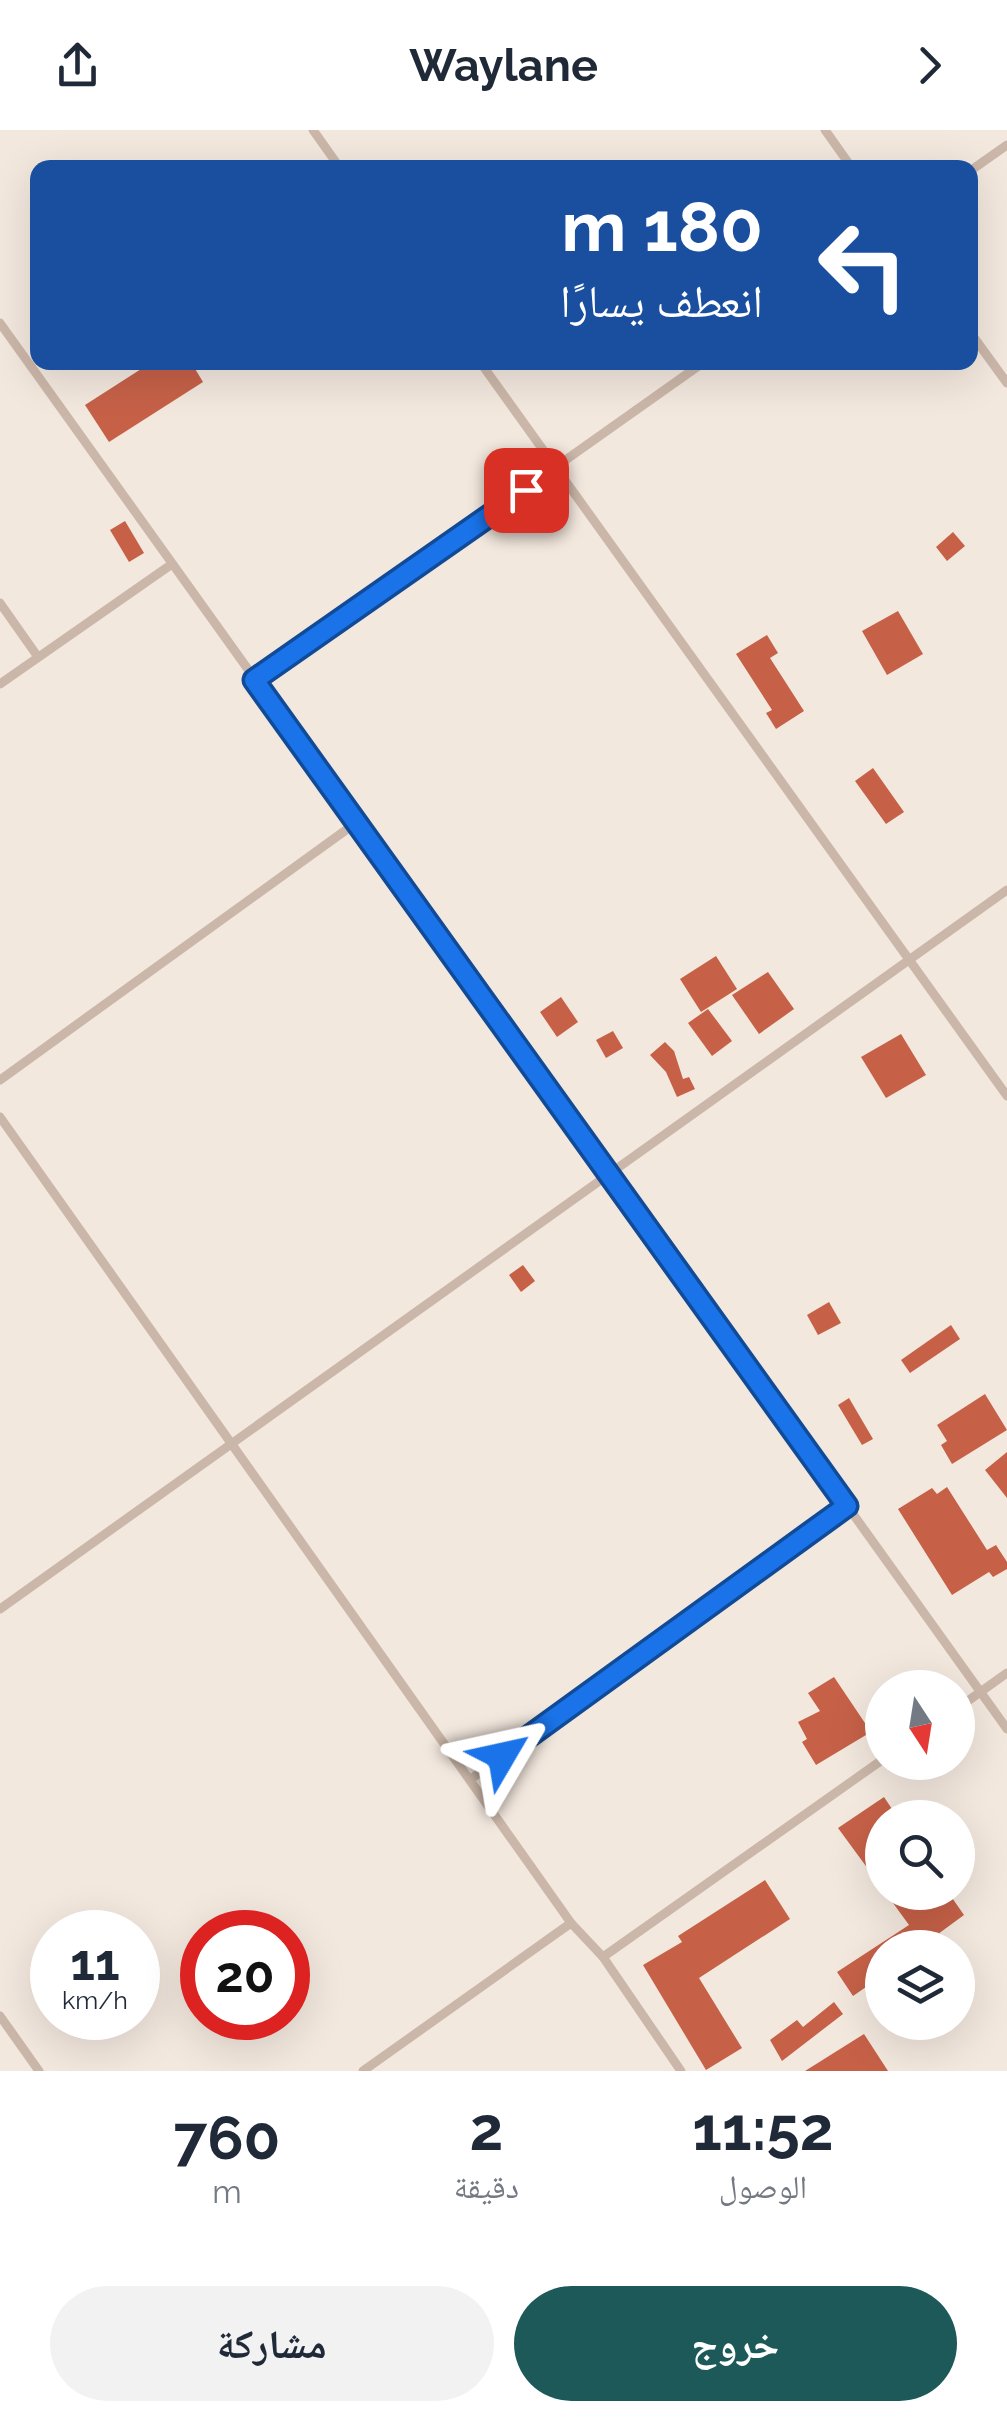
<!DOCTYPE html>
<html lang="ar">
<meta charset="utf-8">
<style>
:root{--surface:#fff;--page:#f2f2f3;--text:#1f2937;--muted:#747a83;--accent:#1e595a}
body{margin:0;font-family:Raleway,"Noto Naskh Arabic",sans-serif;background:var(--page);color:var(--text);direction:rtl;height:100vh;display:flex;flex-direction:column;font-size:38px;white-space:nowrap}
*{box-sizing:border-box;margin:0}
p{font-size:32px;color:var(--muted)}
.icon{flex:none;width:55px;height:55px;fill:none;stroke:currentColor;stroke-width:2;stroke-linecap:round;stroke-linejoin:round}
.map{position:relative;height:1941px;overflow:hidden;direction:ltr}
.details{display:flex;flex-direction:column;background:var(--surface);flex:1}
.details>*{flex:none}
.hud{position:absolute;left:30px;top:30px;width:948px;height:210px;border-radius:20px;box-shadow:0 10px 40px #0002;direction:rtl;background:#1a4fa0;color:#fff;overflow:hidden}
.needle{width:65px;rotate:168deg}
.buttons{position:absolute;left:865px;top:1540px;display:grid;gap:20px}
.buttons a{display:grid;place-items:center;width:110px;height:110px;border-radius:50%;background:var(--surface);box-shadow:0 10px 40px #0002;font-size:50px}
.speed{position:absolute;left:30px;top:1780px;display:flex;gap:20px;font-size:50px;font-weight:700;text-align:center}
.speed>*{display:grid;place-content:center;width:130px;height:130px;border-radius:50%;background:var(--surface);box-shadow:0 10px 40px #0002;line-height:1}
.speed small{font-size:25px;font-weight:400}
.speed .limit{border:15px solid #d22;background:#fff;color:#111}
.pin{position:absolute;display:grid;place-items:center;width:85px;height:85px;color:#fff;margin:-42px;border-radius:20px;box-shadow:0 5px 15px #0006}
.me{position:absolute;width:110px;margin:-55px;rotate:54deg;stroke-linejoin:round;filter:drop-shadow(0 0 8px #0008)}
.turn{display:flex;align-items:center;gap:35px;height:210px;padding:0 50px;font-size:45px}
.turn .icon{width:130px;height:130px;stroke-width:2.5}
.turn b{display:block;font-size:70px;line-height:85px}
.eta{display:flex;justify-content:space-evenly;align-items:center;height:170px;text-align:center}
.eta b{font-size:60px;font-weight:700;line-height:70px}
.button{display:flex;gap:20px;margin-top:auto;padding:20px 50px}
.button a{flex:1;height:115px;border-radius:60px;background:var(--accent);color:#fff;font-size:40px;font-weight:700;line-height:115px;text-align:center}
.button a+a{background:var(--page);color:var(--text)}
header{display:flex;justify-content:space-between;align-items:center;height:130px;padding:0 50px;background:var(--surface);font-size:45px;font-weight:700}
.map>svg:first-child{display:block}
.building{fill:#c66148}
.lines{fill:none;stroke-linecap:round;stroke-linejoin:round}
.lane{stroke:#cbb7a9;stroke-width:9}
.route-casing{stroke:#114b97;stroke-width:25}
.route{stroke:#1a73e8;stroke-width:18}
</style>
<header><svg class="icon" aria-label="forward" viewBox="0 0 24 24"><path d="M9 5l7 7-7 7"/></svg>Waylane<svg class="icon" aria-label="share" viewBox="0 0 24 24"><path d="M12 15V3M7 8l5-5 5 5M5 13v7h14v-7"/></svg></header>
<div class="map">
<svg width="1007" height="1941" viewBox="0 0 1007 1941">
<rect width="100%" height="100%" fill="#f3e8de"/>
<!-- building -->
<g class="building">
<polygon points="152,232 191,232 203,252 109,312 85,275"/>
<polygon points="125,391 144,423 129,432 110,400"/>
<polygon points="953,402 965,416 947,431 936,417"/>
<polygon points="898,481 923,524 887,545 862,501"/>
<polygon points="767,505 778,523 770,528 804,581 776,599 766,583 772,580 736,524"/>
<polygon points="873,638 904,682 886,694 855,651"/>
<polygon points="716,826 737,859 701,882 680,849"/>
<polygon points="768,842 794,879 759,904 732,865"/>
<polygon points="561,867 578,892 557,907 540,882"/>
<polygon points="708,879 732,911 712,926 688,893"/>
<polygon points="613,901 623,918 606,928 596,910"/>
<polygon points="901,904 926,945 886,968 861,927"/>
<polygon points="665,912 674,921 683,949 689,947 695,959 677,967 666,942 650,925"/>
<polygon points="523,1135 535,1151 521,1162 509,1145"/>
<polygon points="829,1172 841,1193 818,1205 807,1185"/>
<polygon points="951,1195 960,1209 910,1243 901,1230"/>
<polygon points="985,1264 1007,1300 952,1334 941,1315 947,1311 937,1295"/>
<polygon points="849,1268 873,1309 862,1315 838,1275"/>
<polygon points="1007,1322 1007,1368 985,1340"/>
<polygon points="947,1357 987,1420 996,1415 1007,1432 1007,1439 993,1447 989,1442 952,1465 898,1379 932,1358 937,1364"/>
<polygon points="834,1547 871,1602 816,1635 802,1612 807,1609 798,1592 820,1581 808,1563"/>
<polygon points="884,1667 898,1688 882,1688 882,1758 838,1698"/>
<polygon points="765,1750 790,1789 699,1848 742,1918 706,1940 643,1835 682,1812 678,1806"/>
<polygon points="885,1762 948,1762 964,1785 919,1818 882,1818 882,1846 853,1866 837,1842 909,1795"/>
<polygon points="834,1872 843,1884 782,1931 770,1910 797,1890 803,1897"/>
<polygon points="864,1904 888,1941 805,1941"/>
</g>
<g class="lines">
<!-- lane -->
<g class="lane">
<polyline points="313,0 340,38"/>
<polyline points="825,0 852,38"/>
<polyline points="970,41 1007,15"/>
<polyline points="0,193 1007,1599"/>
<polyline points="970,202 1007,253"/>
<polyline points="480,232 1007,966"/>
<polyline points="0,473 38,527"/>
<polyline points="255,550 704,232"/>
<polyline points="0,554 172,434"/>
<polyline points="0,950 357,692"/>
<polyline points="0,987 571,1793 603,1827 882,1630"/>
<polyline points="0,1479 1007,760"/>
<polyline points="958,1578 1007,1543"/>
<polyline points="471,1649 847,1375"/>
<polyline points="603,1827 681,1941"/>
<polyline points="0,1886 39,1941"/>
<polyline points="363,1941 571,1793"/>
</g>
</g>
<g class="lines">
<!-- route casing -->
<g class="route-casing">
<polyline id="route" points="502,1626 847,1376 254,550 526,360"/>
</g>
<!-- route -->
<use href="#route" class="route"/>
</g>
</svg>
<div class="buttons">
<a><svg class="needle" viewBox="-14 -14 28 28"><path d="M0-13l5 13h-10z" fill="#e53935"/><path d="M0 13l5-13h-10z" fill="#747a83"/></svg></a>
<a><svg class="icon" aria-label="search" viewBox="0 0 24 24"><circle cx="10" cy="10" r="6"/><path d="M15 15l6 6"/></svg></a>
<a><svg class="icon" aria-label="layers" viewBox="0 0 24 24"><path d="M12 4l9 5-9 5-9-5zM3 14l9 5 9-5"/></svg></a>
</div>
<div class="speed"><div>11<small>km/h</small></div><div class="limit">20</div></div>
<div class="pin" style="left:526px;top:360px;background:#d93025"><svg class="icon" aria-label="arrive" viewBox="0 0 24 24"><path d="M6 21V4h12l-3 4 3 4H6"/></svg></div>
<svg class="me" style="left:502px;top:1626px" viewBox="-20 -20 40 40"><path d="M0-17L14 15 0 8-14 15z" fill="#1a73e8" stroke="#fff" stroke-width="4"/></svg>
<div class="hud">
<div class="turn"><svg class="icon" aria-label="left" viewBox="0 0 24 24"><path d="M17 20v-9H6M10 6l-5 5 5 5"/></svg><div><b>180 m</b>انعطف يسارًا</div></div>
</div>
</div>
<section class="details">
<div class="eta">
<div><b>11:52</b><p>الوصول</p></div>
<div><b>2</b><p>دقيقة</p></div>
<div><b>760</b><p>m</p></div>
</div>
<div class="button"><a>خروج</a><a>مشاركة</a></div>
</section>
